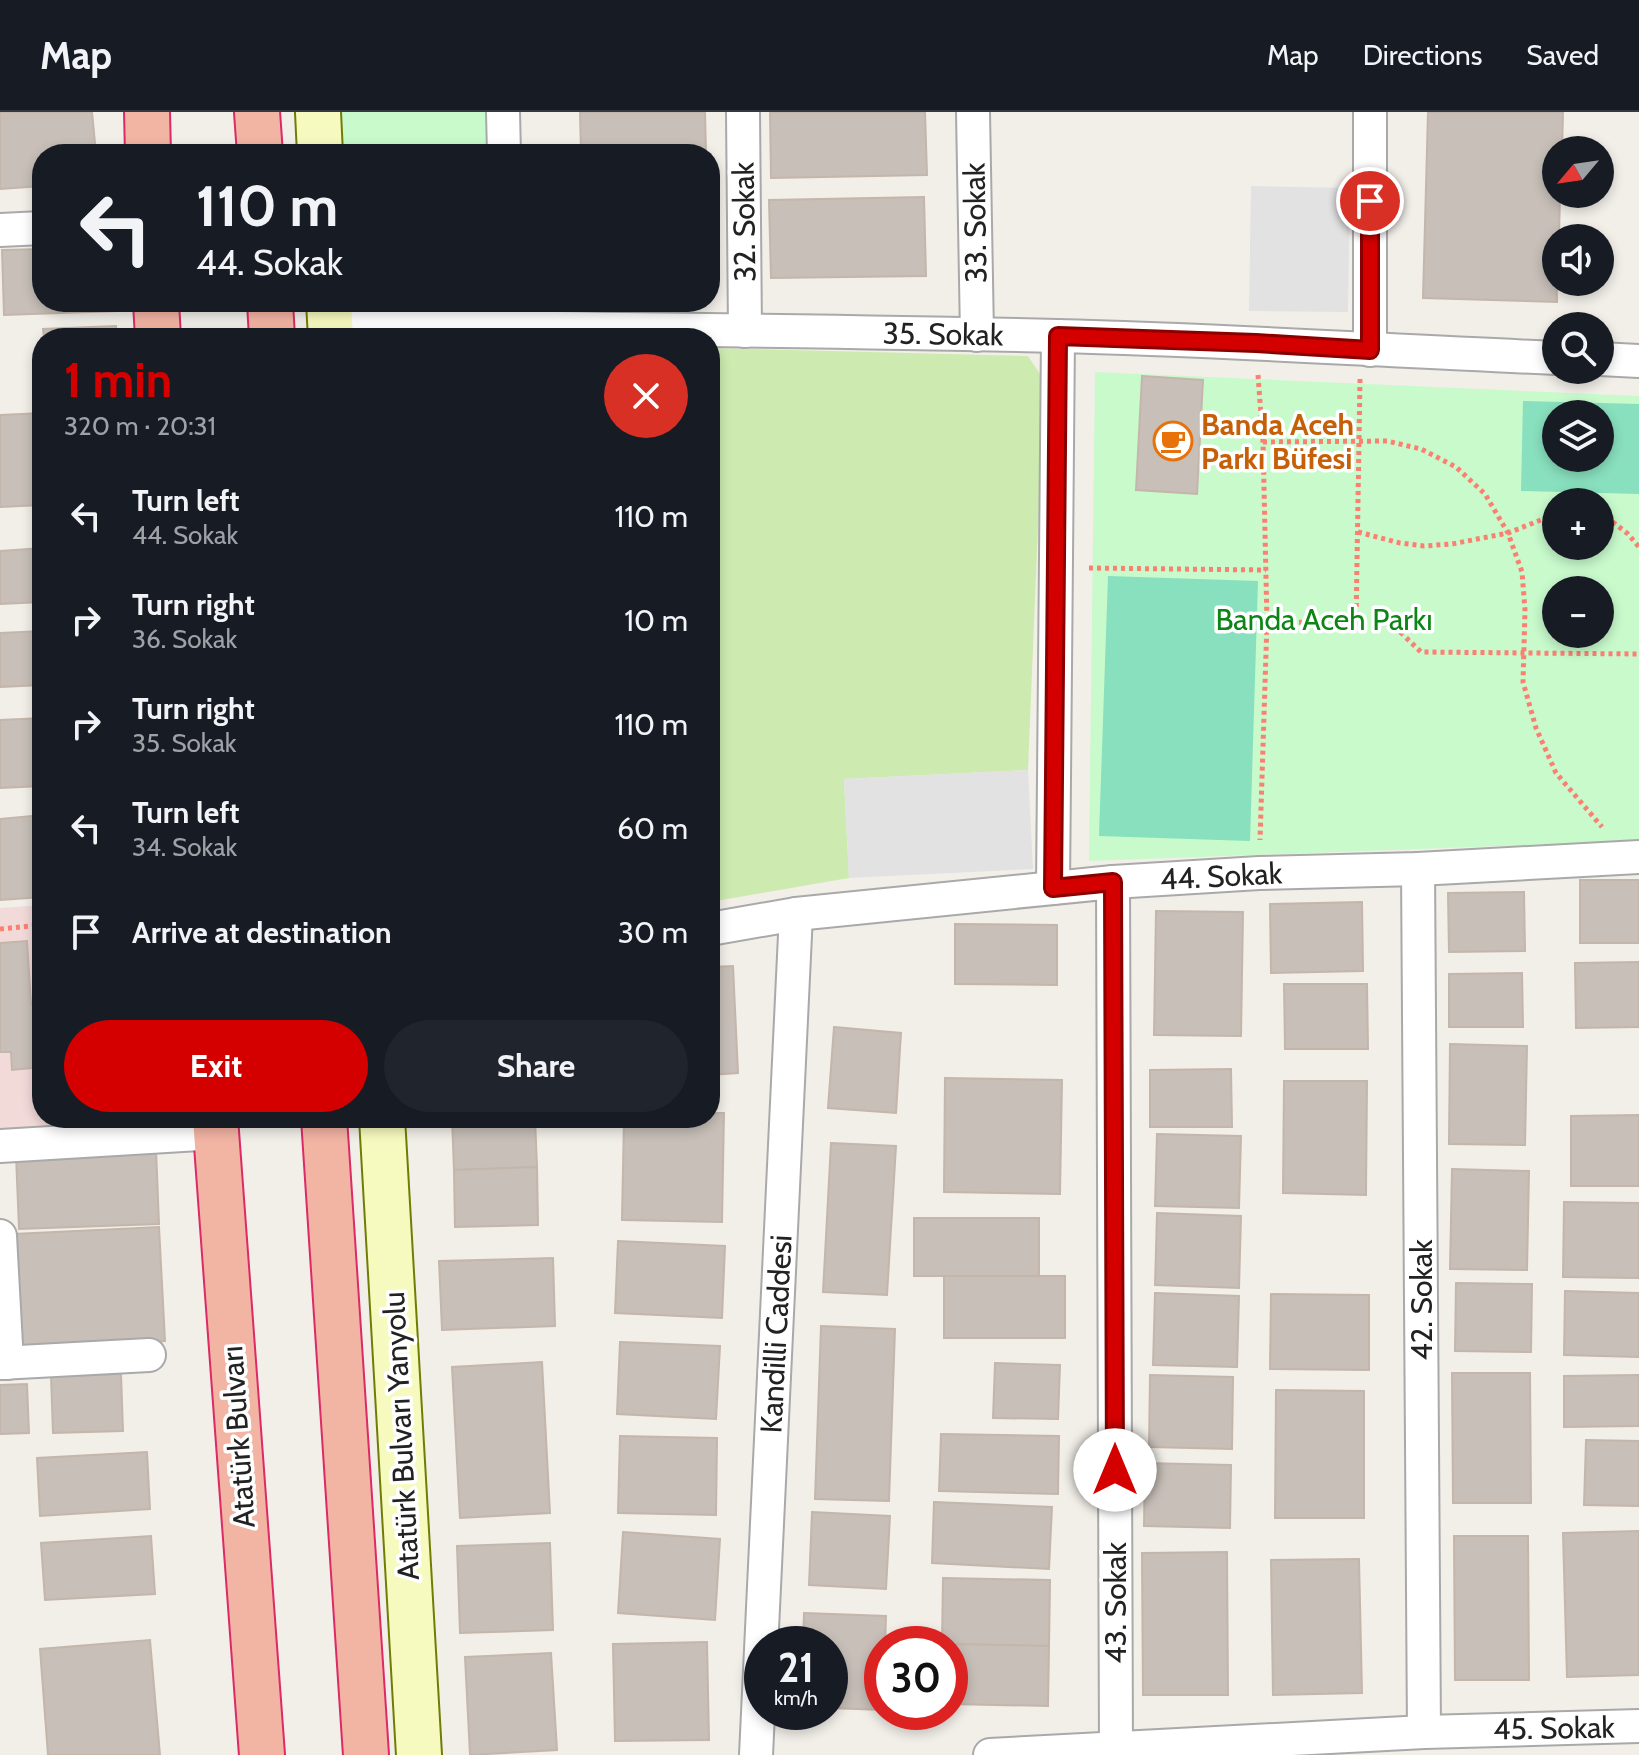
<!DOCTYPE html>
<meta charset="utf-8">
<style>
:root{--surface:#171b24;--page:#20242c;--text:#f1f3f6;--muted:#9ea1a6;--line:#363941;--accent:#d40000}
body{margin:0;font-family:Cabin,sans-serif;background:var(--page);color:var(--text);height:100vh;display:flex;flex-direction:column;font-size:30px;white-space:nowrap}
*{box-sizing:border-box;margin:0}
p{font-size:26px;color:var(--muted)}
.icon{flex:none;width:44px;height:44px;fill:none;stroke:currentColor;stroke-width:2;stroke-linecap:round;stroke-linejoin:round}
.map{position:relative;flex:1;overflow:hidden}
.side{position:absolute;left:32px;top:216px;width:688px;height:800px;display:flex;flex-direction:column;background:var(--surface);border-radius:32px;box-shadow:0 4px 12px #0003}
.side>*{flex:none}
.hud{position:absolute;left:32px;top:32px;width:688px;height:168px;border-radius:32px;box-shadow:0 4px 12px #0003;background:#171b24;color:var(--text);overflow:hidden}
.needle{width:52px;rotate:241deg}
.controls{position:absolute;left:1542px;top:24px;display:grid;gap:16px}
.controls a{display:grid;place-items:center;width:72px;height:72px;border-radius:50%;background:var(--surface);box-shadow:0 4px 12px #0003;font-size:40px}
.speed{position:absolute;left:744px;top:1514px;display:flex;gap:16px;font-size:40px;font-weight:700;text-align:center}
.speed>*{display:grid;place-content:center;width:104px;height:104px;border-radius:50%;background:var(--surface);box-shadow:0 4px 12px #0003;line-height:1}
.speed small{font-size:20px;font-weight:400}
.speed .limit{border:12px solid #d22;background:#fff;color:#111}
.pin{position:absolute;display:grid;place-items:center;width:68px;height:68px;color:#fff;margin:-34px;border:4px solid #fff;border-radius:50%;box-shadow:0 2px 8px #0007}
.me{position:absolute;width:88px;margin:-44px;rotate:0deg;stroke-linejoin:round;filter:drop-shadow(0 0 6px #0008)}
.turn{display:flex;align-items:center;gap:28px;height:168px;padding:0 32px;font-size:36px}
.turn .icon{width:104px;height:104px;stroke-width:2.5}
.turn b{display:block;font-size:56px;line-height:68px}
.round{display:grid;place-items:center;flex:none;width:84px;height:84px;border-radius:42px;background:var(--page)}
.head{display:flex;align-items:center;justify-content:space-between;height:136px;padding:0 32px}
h1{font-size:48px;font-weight:800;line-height:60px;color:var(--accent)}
.button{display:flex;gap:16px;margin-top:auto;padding:16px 32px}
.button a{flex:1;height:92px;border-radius:48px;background:var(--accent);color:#fff;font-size:32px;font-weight:800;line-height:92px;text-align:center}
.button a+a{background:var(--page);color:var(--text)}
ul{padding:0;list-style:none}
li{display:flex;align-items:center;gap:24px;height:104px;padding:0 32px}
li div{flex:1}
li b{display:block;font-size:30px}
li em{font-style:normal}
header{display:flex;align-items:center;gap:48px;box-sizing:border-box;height:112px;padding:0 40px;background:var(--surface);border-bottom:2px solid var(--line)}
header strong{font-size:38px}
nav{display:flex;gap:44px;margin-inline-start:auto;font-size:28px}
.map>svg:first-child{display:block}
.commercial{fill:#f2dad9}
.grass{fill:#cdebb0}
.park{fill:#c8facc;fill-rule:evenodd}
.pitch{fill:#88e0be;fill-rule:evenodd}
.parking{fill:#e2e2e2}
.building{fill:#c7bfb8;stroke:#c4b6ab;stroke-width:2}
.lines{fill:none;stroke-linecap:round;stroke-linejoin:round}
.minor-casing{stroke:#a9a9a9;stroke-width:36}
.secondary-casing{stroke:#707d05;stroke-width:48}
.trunk-casing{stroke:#dc2a67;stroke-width:48}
.path{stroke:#fa8072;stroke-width:5;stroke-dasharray:4 4;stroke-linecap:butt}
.minor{stroke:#fff;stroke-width:32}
.secondary{stroke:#f7fabf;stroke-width:44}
.trunk{stroke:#f2b4a3;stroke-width:44}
.route-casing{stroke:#8a0000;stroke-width:20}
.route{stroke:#d40000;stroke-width:14}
.labels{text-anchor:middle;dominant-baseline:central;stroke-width:7;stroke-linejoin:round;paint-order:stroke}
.street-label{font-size:30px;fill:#222;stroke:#fff}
.food-label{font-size:30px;font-weight:bold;fill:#c56008;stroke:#fff;text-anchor:start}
.park-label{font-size:30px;fill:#0c8416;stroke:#fff}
</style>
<header>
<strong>Map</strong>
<nav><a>Map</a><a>Directions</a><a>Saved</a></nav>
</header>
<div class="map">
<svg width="1639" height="1643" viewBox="0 0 1639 1643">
<rect width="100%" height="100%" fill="#f2efe9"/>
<!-- commercial -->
<polygon class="commercial" points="42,793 42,1006 201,1006 0,1024 0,796"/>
<!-- grass -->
<polygon class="grass" points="710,236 1028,244 1044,268 1028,658 844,667 849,766 710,790"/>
<!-- park -->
<g class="park">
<polygon points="342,0 488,0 489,42 344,42"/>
<polygon points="348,190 493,190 493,196 348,200"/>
<path d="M1095 260 1639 284V729L1089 749ZM1556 302H1600V346H1556ZM1556 390H1600V434H1556ZM1556 478H1600V522H1556Z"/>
</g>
<!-- pitch -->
<g class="pitch">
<path d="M1523 289 1639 292V382L1521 379ZM1556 302H1600V346H1556Z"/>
<polygon points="1108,464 1258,469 1250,729 1099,724"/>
</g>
<!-- parking -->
<g class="parking">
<polygon points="1251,74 1350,76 1348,200 1249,199"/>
<polygon points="1028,658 1033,757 849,766 844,667"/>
</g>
<!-- building -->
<g class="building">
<polygon points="0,0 92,0 96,42 42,42 42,74 0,77"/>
<polygon points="580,0 705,0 706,42 581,42"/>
<polygon points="770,0 925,0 927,63 771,66"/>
<polygon points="1428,0 1563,0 1562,38 1556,38 1556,82 1560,82 1559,126 1556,126 1557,190 1423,186"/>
<polygon points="924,85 926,164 771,166 769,88"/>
<polygon points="42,137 42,190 118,190 118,199 4,203 2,138"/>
<polygon points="116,214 117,226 44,226 43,217"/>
<polygon points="1142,264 1203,268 1197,382 1136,378"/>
<polygon points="42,301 42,393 0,395 0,303"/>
<polygon points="42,436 42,490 0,492 0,439"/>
<polygon points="42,519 42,573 0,575 0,521"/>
<polygon points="42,606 42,674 0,676 0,608"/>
<polygon points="42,703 42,785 0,788 0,707"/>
<rect x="1580" y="768" width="59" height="63"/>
<polygon points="1524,780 1525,839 1449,840 1448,781"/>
<polygon points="1362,790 1363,859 1271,861 1270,792"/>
<polygon points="1156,799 1243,800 1241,924 1154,923"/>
<polygon points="955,812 1057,813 1057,873 955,872"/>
<polygon points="27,829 31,892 42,892 42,955 12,958 11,940 0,940 0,831"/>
<polygon points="1639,850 1639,915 1576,916 1575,851"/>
<polygon points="733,854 738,961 710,963 710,855"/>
<polygon points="1522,861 1523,915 1449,915 1449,862"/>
<polygon points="1284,872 1367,872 1368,937 1285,937"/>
<polygon points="834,915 901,921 896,1001 828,996"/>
<polygon points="1450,932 1527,934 1525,1033 1449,1032"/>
<polygon points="1231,957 1232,1015 1150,1015 1150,958"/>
<polygon points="945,966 1062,968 1060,1082 944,1080"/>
<polygon points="1284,969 1367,969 1366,1083 1283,1081"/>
<polygon points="710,1001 724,1001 722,1110 622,1108 624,1006 710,1006"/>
<polygon points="1639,1003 1639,1074 1571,1074 1571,1004"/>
<polygon points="452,1006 535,1006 537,1055 454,1058"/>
<polygon points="1157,1022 1241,1024 1239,1096 1155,1094"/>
<polygon points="831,1031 896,1034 887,1183 823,1180"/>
<polygon points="156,1037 159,1112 19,1117 16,1043"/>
<polygon points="537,1055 538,1113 455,1115 454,1058"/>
<polygon points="1452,1057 1529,1059 1527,1158 1450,1157"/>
<polygon points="1564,1090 1639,1091 1639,1166 1563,1165"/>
<polygon points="1157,1101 1241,1104 1239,1176 1155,1173"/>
<rect x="914" y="1106" width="125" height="58"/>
<polygon points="159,1115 165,1229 20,1236 14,1122"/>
<polygon points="618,1129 725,1134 722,1206 615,1201"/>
<polygon points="553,1146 555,1214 442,1218 439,1149"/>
<rect x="944" y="1164" width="121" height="62"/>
<polygon points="1456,1171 1532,1172 1531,1240 1455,1239"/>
<polygon points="1565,1179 1639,1181 1639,1245 1564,1243"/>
<polygon points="1155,1181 1239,1184 1237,1255 1153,1253"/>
<polygon points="1271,1182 1369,1183 1369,1258 1270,1257"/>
<polygon points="821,1214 895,1217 889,1389 815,1387"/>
<polygon points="620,1230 720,1234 716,1307 617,1302"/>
<polygon points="542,1250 550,1401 460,1406 452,1255"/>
<polygon points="995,1251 1060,1253 1058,1307 993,1306"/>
<polygon points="1452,1261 1530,1261 1531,1391 1453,1391"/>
<polygon points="121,1262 123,1319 53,1321 51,1264"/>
<polygon points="1150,1263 1233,1265 1232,1337 1149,1335"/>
<polygon points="1639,1263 1639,1314 1564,1315 1564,1264"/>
<polygon points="27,1272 29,1321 0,1322 0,1273"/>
<polygon points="1276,1278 1364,1279 1364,1406 1275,1406"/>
<polygon points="941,1322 1059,1324 1058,1382 939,1379"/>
<polygon points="620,1324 717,1326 716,1403 618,1401"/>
<polygon points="1586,1328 1639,1329 1639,1394 1584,1393"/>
<polygon points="147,1340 150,1397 40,1404 37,1346"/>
<polygon points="1145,1351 1231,1353 1230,1416 1144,1414"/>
<polygon points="934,1390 1052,1395 1049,1457 932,1451"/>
<polygon points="812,1400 890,1404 886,1477 809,1473"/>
<polygon points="1639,1419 1639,1563 1567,1565 1563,1421"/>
<polygon points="623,1420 720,1427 715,1508 618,1501"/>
<polygon points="151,1424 155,1482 45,1488 41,1431"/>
<polygon points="1454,1424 1528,1424 1529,1568 1455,1568"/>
<polygon points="550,1431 553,1518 460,1521 457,1434"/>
<polygon points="1227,1440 1228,1583 1143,1583 1142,1441"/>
<polygon points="1359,1447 1362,1581 1273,1583 1271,1448"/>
<polygon points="943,1466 1050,1468 1049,1534 942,1532"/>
<polygon points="804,1501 886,1504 885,1532 882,1532 882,1598 830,1596 830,1532 803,1532"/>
<polygon points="150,1528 160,1643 48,1643 40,1537"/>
<polygon points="707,1530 709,1628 615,1629 613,1532"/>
<polygon points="950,1532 1049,1534 1048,1594 950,1592"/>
<polygon points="551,1541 557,1638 470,1643 465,1545"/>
</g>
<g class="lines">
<!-- minor casing -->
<g class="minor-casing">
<g id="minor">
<polyline points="503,0 504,42"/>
<polyline points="743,0 745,219"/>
<polyline points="973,0 977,223"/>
<polyline points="0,118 42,116"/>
<path d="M330 213C573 217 815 218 1057 224 1224 228 1390 239 1556 246"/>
<polyline points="1370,238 1370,0"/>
<polyline points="1600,247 1639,249"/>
<polyline points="1418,757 1424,1620"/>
<polyline points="1113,770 1116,1636"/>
<polyline points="1053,776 1058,224"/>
<polyline points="710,817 796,802 1113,770 1259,761 1418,757 1639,745"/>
<polyline points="0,1034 216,1021"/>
<polyline points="0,1124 7,1251"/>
<polyline points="0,1251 149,1243"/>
<polyline points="756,1643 796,802"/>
<polyline points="990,1643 1424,1620 1639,1614"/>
</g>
</g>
<!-- secondary casing -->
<g class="secondary-casing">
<g id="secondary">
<polyline points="318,0 320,42"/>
<polyline points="329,190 331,226"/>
<polyline points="382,1006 419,1643"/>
</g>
</g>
<!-- trunk casing -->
<g class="trunk-casing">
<g id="trunk">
<polyline points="147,0 148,42"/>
<polyline points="257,0 260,42"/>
<polyline points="156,190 158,226"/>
<polyline points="270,190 272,226"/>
<polyline points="215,1006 262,1643"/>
<polyline points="324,1006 366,1643"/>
</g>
</g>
<!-- path -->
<g class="path">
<polyline points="1258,263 1263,330 1267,510 1260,728"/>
<polyline points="1263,330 1387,329 1421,337 1456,355 1485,382 1508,421 1522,460 1525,498 1523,570 1536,616 1556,661 1602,715"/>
<polyline points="1600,400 1628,422 1639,435"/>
<polyline points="1358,420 1400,431 1424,434 1452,432 1508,421 1556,402"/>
<polyline points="1089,456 1266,458"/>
<polyline points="1267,510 1383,511 1397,517 1421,540 1639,542"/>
<polyline points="1356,511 1360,267"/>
<polyline points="0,817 42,813"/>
</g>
<!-- minor -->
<use href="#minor" class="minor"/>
<!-- secondary -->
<use href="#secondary" class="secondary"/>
<!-- trunk -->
<use href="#trunk" class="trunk"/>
</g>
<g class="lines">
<!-- route casing -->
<g class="route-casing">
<polyline id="route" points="1115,1358 1113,770 1053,776 1058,224 1256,231 1370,238 1370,89"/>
</g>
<!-- route -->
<use href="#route" class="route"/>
</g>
<!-- icons -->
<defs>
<g id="cafe-ring" transform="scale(2)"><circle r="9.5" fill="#fff" stroke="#e8710a" stroke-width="1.5"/><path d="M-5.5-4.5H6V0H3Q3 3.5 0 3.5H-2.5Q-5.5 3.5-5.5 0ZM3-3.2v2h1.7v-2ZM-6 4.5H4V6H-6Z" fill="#e8710a"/></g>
</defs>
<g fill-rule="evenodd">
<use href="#cafe-ring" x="1173" y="329"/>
</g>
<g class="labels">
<!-- street labels -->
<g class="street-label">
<text transform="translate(744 110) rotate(-91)">32. Sokak</text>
<text transform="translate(975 111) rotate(-91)">33. Sokak</text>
<text transform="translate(943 222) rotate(1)">35. Sokak</text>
<text transform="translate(1221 764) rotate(-3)">44. Sokak</text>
<text transform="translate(1421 1188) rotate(-90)">42. Sokak</text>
<text transform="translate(776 1222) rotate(-87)">Kandilli Caddesi</text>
<text transform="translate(401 1324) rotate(-93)">Atatürk Bulvarı Yanyolu</text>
<text transform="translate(238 1325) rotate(-94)">Atatürk Bulvarı</text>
<text transform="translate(1115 1491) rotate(-90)">43. Sokak</text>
<text transform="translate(1554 1616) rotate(-1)">45. Sokak</text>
</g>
<!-- food labels -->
<g class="food-label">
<text x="1201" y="312">Banda Aceh<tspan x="1201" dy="34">Parkı Büfesi</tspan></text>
</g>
<!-- park labels -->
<g class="park-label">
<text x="1324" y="507">Banda Aceh Parkı</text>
</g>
</g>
</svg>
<div class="controls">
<a><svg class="needle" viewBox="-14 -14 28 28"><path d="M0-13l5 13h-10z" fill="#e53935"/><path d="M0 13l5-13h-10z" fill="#9ea1a6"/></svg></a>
<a><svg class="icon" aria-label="sound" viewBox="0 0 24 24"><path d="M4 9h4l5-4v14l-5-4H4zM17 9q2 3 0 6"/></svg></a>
<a><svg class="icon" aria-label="search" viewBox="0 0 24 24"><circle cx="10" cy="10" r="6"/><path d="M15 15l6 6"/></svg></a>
<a><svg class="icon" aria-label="layers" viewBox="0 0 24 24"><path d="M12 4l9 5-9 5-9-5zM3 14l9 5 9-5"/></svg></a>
<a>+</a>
<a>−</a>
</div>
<div class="speed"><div>21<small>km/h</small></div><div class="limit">30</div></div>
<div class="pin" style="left:1370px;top:89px;background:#d93025"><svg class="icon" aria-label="arrive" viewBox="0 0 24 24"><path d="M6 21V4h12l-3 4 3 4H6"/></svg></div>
<svg class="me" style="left:1115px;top:1358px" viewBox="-20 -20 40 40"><circle r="19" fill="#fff"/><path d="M0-13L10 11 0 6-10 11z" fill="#d40000"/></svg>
<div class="hud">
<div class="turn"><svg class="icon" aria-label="left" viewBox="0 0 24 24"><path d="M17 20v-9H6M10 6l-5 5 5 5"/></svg><div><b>110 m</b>44. Sokak</div></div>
</div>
<section class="side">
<div class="head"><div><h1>1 min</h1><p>320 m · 20:31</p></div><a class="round" style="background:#d93025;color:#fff"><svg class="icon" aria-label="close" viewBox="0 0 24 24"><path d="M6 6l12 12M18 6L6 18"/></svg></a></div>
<ul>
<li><svg class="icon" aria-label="left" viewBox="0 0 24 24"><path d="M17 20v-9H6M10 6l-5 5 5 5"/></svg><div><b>Turn left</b><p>44. Sokak</p></div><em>110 m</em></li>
<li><svg class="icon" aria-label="right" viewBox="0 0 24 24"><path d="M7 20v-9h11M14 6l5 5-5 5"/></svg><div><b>Turn right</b><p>36. Sokak</p></div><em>10 m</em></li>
<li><svg class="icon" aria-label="right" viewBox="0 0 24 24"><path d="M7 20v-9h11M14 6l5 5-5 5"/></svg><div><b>Turn right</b><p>35. Sokak</p></div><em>110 m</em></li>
<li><svg class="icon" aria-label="left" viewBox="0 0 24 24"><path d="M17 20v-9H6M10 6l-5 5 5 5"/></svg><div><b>Turn left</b><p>34. Sokak</p></div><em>60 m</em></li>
<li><svg class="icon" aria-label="arrive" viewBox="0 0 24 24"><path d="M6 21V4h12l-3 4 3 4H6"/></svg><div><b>Arrive at destination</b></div><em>30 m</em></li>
</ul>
<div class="button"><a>Exit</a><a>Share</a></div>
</section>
</div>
